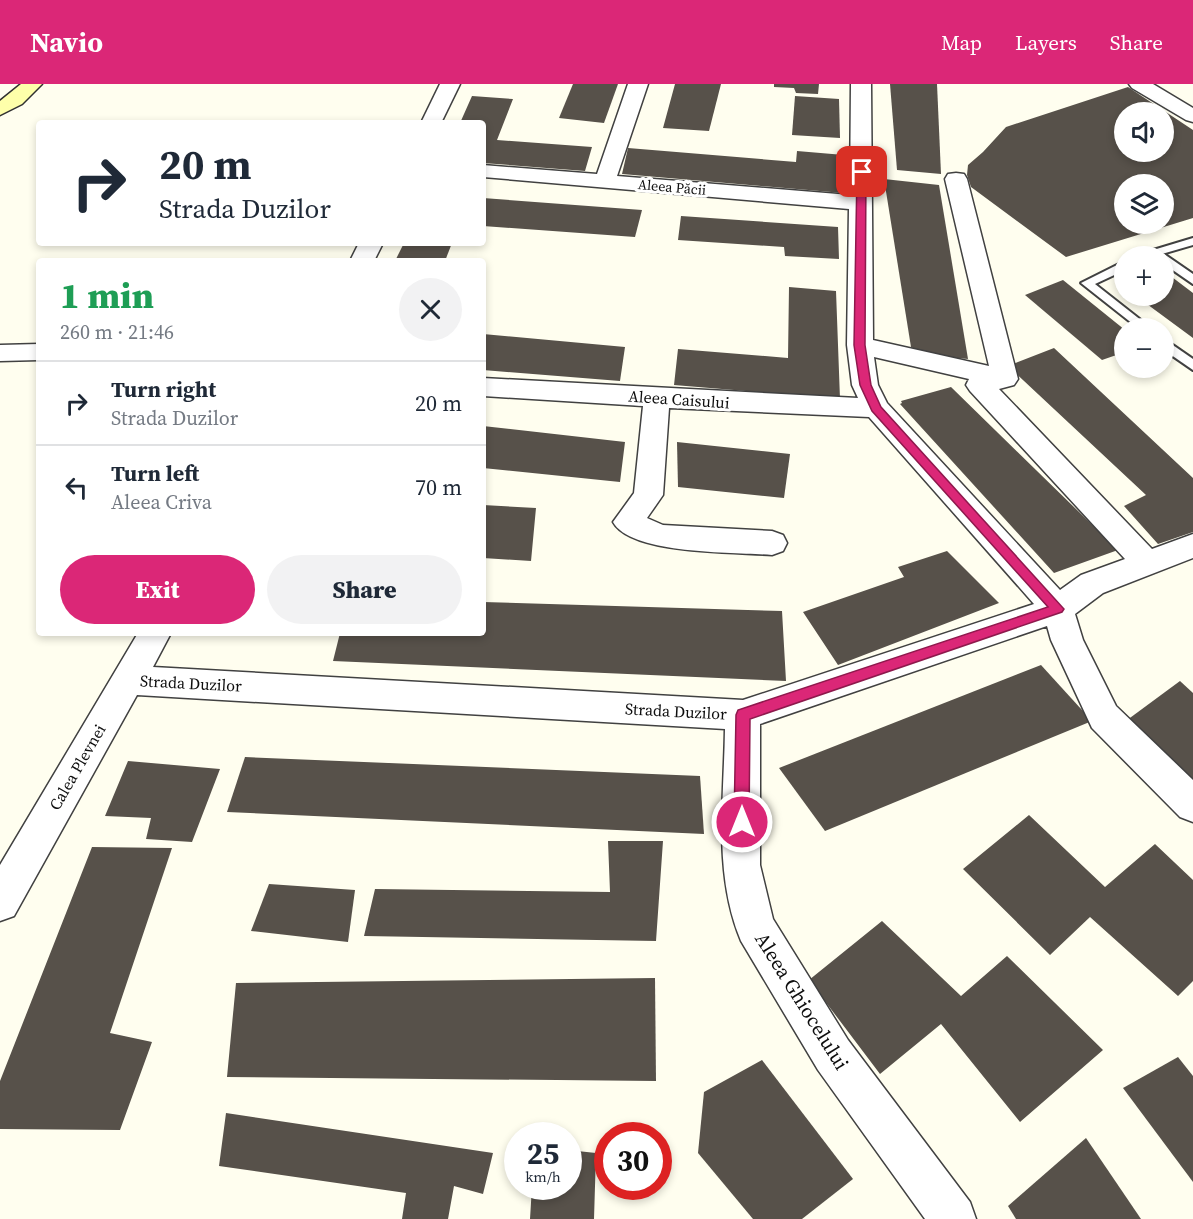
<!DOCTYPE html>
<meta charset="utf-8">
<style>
:root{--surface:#fff;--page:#f2f2f3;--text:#1f2937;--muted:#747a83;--line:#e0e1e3;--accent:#db2777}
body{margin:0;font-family:"Source Serif 4",serif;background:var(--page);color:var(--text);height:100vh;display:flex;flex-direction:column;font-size:22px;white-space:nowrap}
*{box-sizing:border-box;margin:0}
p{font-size:20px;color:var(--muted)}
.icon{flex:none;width:33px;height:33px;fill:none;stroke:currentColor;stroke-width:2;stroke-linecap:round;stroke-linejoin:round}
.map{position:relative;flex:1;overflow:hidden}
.details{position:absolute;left:36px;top:174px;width:450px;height:378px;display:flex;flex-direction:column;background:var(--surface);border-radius:6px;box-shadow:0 3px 9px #0003}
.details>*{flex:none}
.hud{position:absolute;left:36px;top:36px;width:450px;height:126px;border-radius:6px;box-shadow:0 3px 9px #0003;background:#fff;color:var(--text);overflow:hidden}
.tools{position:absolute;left:1114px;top:18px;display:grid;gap:12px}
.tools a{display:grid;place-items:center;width:60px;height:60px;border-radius:50%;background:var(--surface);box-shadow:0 3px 9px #0003;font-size:30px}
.speed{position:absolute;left:504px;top:1038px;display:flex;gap:12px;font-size:30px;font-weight:700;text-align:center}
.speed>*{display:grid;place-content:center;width:78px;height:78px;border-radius:50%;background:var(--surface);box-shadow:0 3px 9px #0003;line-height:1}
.speed small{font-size:15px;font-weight:400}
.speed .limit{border:9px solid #d22;background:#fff;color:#111}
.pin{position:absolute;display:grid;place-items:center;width:51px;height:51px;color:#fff;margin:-26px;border-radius:12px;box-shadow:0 3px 9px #0006}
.me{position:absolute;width:66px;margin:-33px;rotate:0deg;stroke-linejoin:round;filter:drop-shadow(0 0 4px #0008)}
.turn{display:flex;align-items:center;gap:21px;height:126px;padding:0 24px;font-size:27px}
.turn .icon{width:78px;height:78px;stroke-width:2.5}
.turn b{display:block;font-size:42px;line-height:51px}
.round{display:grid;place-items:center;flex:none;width:63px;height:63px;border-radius:32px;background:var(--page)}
.overview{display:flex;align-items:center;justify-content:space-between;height:102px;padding:0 24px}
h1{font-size:36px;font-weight:800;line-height:45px;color:#1e9e55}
.primary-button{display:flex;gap:12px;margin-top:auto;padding:12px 24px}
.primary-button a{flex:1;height:69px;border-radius:36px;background:var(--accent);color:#fff;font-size:24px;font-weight:800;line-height:69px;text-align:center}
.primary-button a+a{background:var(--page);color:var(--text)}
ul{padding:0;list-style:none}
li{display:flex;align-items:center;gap:18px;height:84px;padding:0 24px;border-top:2px solid var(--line)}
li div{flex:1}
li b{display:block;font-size:22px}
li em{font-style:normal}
header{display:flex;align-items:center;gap:36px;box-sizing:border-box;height:84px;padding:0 30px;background:var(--accent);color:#fff}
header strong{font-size:28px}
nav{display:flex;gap:33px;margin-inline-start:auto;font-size:21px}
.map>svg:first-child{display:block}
.building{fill:#57514a;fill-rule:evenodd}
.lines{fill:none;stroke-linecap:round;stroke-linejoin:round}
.lane-casing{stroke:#414141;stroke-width:4}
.street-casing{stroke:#414141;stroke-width:3}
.secondary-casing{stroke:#303030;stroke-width:3}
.lane{fill:#fff;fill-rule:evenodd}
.street{fill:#fff;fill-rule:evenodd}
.secondary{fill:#feffaa;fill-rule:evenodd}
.route{fill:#db2777;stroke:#8e194d;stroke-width:1.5}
.labels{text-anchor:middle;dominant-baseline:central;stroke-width:6;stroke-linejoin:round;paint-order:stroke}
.far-street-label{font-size:14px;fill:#0e0e0e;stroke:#fff}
.street-label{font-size:16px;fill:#0e0e0e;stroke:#fff}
.near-street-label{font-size:20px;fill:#0e0e0e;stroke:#fff}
</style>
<header>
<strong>Navio</strong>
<nav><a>Map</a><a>Layers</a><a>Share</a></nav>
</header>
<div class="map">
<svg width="1193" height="1135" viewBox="0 0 1193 1135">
<rect width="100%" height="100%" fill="#fffeef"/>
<!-- building -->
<g class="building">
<polygon points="573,0 618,0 604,39 559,34"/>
<polygon points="675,0 721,0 709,47 663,44"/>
<polygon points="774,0 819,0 818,10 796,9 794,4 774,3"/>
<polygon points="890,0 937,0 941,90 897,86"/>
<path d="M1128 3 1193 46V134L1066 173 971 103 967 91 968 81 983 68 1006 43ZM1125 28H1164V68H1125ZM1125 100H1164V140H1125Z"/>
<polygon points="472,12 513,15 497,56 592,63 585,87 483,79 483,39 460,39"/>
<polygon points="795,12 839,15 840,54 792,51"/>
<polygon points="628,64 796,78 797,67 844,71 843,109 622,90"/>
<polygon points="884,95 939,101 968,275 925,271 911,263"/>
<polygon points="483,114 642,126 635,153 483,142"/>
<polygon points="681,132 838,143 839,175 785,172 784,163 678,156"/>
<polygon points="404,159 452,159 445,177 395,177"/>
<polygon points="1164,187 1193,209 1193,254 1136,212 1164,212"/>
<polygon points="1063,196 1125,246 1125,268 1102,276 1025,211"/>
<polygon points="789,203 836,207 840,315 674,301 678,265 788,274"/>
<polygon points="483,250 625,263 620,297 483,286"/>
<polygon points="1054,264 1193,394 1193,448 1158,460 1124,422 1146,411 1008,282"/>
<polygon points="951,303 1118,466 1054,489 900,320 902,319 901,317"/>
<polygon points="483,342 625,358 620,398 483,384"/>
<polygon points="677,358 790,370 784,414 678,403"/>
<polygon points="483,421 536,424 531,477 483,474"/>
<polygon points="947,467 999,519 838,581 803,528 904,493 898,483"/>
<polygon points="483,518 782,527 786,597 333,577 340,549 483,549"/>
<polygon points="1041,581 1092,637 825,747 779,684"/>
<polygon points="1180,597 1193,609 1193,697 1119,642"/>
<polygon points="245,673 700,692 704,750 227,728"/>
<polygon points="128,677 220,685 192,758 146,755 151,734 105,732"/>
<polygon points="1029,731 1105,803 1155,760 1193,796 1193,897 1178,912 1090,833 1050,871 963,785"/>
<polygon points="608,757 663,757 656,857 364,852 375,805 610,808"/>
<polygon points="92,763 172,764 110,949 152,958 120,1046 0,1045 0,997"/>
<polygon points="269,800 355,806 348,858 251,847"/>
<polygon points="882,837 961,912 1007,872 1103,966 1020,1038 941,940 880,990 809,896"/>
<polygon points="655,894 656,997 227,993 236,899"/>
<polygon points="1178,973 1193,992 1193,1098 1123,1004"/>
<polygon points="762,976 853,1095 802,1135 753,1135 698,1069 704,1008"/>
<polygon points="226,1029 493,1069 483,1110 454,1102 448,1135 402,1135 406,1109 219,1082"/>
<polygon points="1086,1054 1141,1135 1016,1135 1008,1122"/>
<polygon points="568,1066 596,1069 594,1135 530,1135 532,1102 568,1102"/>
</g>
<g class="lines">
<!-- lane casing -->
<g class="lane-casing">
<g id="lane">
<polygon points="1193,154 1193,161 1155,172 1138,172 1140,170"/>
<polygon points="1164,170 1193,190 1193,200 1164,180 1164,172 1159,172"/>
<polygon points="1125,177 1125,186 1095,200 1151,244 1138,244 1081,199"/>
<polygon points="1164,255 1193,275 1193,286 1164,266"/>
</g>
</g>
<!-- street casing -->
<g class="street-casing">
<g id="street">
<polygon points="440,0 460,0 441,39 421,39"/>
<path d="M628 0H648L617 92 850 111 851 0H871L873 256 989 282 945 95 948 90 956 89 964 90 967 95 1018 295 1014 301 999 305 1152 465 1193 450V474L1103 509 1075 530 1083 556 1116 622 1193 696V738L1180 733 1092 644 1051 556 1047 542 760 640V781L773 835 848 956 970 1118 976 1135H925L818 986 741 857C713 790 724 716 725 645L137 611 14 832 0 837V781L138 549H171L153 583 743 616 1034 520 869 333 669 324 663 411 647 434 663 441 772 447 783 451 787 459 783 467 772 471C736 468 631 471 613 438L634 409 643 322 483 312V294L858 314 852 301 847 261 849 125 483 93V81L597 90ZM874 273 969 295 966 301 970 307 1125 475 1081 491 1060 506 887 319 878 301Z"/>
<polygon points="1129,0 1153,0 1193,24 1193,38 1186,36 1132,4"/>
<polygon points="359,159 383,159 374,177 350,177"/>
<polygon points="39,260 39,276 0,277 0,261"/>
</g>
</g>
<!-- secondary casing -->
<g class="secondary-casing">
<polygon id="secondary" points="21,0 42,0 22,20 0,31 0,17"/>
</g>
<!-- lane -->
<use href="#lane" class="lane"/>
<!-- street -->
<use href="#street" class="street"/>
<!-- secondary -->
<use href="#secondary" class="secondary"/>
</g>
<!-- route -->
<polygon class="route" points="862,85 866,88 865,261 871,301 881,323 1064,525 1062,528 750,635 749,738 747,743 742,746 736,743 734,738 736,631 738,626 1048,523 872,327 860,301 854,261 857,88"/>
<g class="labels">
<!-- far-street labels -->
<g class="far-street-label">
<text transform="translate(672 103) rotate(5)">Aleea Păcii</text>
</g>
<!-- street labels -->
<g class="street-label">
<text transform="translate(679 315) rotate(4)">Aleea Caisului</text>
<text transform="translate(191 599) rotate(3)">Strada Duzilor</text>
<text transform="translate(676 627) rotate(3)">Strada Duzilor</text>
<text transform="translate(77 683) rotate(-60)">Calea Plevnei</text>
</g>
<!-- near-street labels -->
<g class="near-street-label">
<text transform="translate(802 917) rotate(58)">Aleea Ghiocelului</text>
</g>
</g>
</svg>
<div class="tools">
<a><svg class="icon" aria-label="sound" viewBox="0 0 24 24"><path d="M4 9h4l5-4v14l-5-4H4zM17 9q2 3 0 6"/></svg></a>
<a><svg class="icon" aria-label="layers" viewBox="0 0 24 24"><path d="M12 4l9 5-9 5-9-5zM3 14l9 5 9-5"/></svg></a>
<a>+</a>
<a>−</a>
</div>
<div class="speed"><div>25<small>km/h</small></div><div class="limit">30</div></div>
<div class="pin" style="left:862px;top:88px;background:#d93025"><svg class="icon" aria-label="arrive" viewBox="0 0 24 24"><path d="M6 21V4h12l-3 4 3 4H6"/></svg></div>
<svg class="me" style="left:742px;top:738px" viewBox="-20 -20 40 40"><circle r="17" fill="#db2777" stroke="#fff" stroke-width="3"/><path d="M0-11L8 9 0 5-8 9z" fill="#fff"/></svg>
<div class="hud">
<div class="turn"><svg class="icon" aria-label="right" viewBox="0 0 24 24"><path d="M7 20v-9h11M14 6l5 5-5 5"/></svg><div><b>20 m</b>Strada Duzilor</div></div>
</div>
<section class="details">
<div class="overview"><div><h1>1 min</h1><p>260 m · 21:46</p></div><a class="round"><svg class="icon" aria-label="close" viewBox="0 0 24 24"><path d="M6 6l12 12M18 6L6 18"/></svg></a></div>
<ul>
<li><svg class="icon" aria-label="right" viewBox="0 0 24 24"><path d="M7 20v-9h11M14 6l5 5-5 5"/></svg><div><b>Turn right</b><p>Strada Duzilor</p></div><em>20 m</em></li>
<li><svg class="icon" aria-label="left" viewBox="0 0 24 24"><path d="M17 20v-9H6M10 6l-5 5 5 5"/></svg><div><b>Turn left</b><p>Aleea Criva</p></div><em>70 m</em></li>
</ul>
<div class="primary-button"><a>Exit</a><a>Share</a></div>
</section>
</div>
